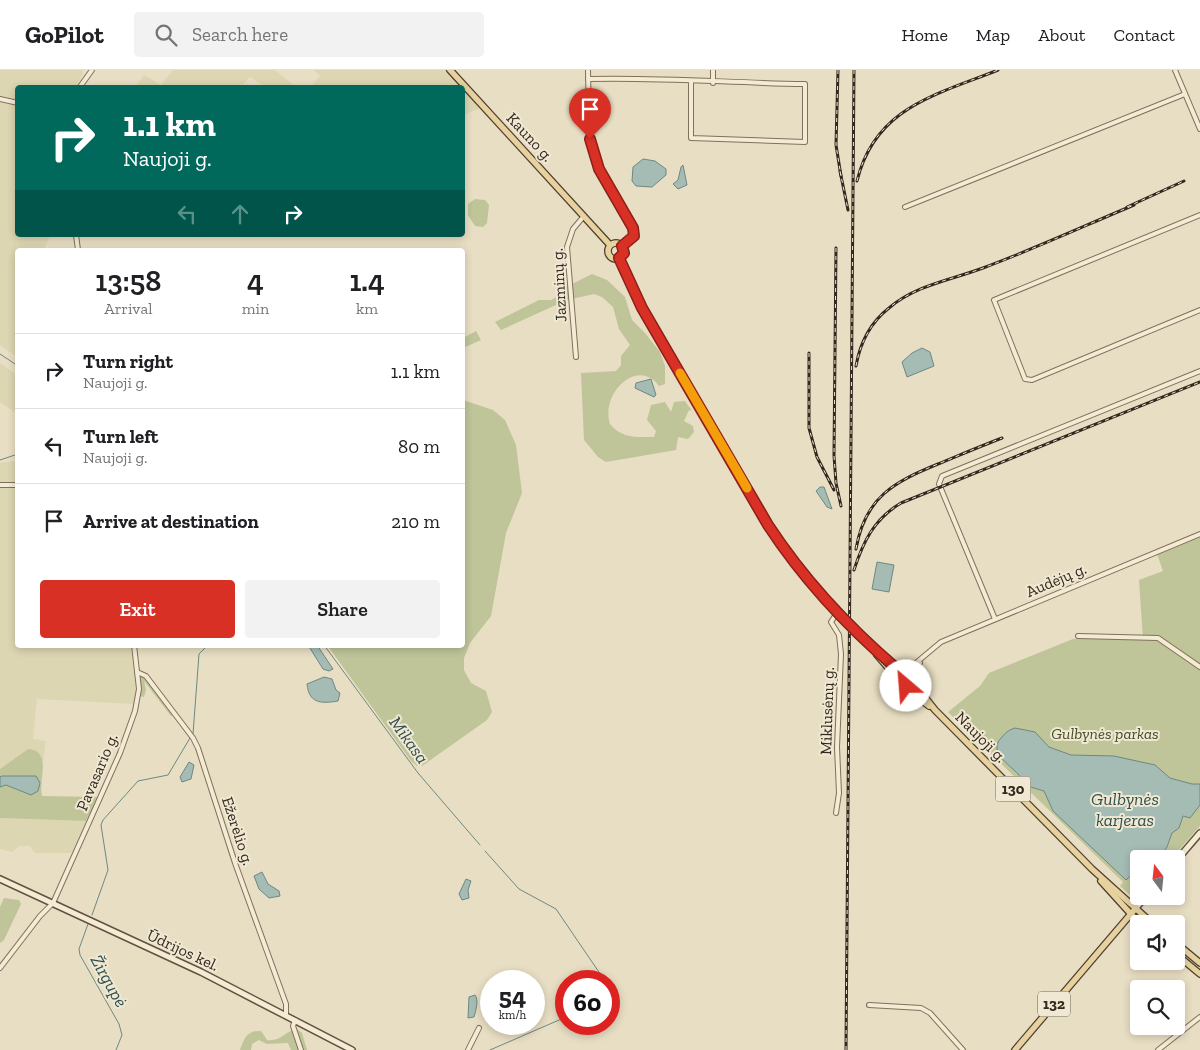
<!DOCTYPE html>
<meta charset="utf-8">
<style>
:root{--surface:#fff;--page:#f2f2f2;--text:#202124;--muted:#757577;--line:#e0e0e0;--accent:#d93025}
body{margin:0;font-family:"Zilla Slab",serif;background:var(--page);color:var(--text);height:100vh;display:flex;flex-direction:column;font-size:19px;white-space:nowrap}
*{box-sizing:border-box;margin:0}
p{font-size:16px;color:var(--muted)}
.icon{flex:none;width:28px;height:28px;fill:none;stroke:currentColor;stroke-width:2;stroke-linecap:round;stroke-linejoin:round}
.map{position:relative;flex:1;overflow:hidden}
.details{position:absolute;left:15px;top:178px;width:450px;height:400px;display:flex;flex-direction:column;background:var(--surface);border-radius:5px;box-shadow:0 2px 8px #0003}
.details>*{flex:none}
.hud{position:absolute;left:15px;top:15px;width:450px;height:152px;border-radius:5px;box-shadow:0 2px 8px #0003;background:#00695c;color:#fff;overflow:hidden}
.needle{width:32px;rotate:345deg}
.buttons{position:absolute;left:1130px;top:780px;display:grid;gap:10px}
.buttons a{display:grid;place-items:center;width:55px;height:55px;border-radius:5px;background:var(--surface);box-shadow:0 2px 8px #0003;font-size:25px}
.speed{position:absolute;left:480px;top:900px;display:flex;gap:10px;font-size:25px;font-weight:700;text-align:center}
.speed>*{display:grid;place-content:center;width:65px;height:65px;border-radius:50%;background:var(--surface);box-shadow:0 2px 8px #0003;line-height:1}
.speed small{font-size:12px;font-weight:400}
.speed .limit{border:8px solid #d22;background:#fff;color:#111}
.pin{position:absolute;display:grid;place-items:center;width:42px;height:42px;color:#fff;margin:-51px -21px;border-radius:50% 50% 50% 0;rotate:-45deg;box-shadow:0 0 5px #0007}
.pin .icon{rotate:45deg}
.me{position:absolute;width:55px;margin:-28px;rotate:333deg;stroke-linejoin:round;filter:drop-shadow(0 0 4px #0008)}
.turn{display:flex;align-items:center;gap:18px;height:105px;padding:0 25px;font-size:22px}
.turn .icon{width:65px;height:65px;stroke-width:2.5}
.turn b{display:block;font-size:35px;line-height:42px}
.lanes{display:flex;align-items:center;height:48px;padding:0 25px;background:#0003;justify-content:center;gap:25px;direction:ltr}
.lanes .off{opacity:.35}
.eta{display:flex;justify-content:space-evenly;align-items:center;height:85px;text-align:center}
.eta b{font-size:30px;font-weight:600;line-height:35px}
.cta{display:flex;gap:10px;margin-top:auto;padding:10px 25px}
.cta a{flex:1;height:58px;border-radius:5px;background:var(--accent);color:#fff;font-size:20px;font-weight:600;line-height:58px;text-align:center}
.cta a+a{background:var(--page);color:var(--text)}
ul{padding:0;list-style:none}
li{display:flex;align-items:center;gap:15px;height:75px;padding:0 25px;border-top:1px solid var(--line)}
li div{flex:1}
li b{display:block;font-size:19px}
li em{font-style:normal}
header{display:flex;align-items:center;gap:30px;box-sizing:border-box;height:70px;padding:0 25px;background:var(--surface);border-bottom:1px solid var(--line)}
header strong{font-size:24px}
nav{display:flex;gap:28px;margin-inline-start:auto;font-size:18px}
.search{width:350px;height:45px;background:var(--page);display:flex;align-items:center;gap:12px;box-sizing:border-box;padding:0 18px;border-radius:5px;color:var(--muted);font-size:19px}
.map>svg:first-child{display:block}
.farmland{fill:#ddd6b2}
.green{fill:#bfc599}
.water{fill:#a5bcb5;stroke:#6d8882}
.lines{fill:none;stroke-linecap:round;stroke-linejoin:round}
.stream{stroke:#6d8882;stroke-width:1}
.minor-casing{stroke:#80705c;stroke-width:6}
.secondary-casing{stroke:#62513f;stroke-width:8}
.primary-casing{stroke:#4e3f30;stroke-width:8}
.minor{stroke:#f4ebd5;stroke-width:4}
.secondary{stroke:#f4ebd5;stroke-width:5}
.primary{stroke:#e7d29f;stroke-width:5.5}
.rail-casing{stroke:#32281e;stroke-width:3}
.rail{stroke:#f0e8d2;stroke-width:1;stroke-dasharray:4;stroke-linecap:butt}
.route-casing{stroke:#8d1f18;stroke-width:12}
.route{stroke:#d93025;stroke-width:9}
.slow{stroke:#f59e0b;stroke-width:9}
.labels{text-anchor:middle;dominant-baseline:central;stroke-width:4;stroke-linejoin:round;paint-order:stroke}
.shield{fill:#f0e8d2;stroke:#6b6254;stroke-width:1}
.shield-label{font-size:15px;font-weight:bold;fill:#32281e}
.street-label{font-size:16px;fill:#32281e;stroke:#f0e8d2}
.park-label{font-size:16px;font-style:italic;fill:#424c27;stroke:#f0e8d2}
.water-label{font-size:18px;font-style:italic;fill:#2f504e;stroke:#f0e8d2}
</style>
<header>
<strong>GoPilot</strong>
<div class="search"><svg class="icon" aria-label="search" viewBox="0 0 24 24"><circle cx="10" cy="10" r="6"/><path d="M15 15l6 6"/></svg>Search here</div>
<nav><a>Home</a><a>Map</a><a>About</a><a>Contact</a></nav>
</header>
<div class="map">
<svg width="1200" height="980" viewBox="0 0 1200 980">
<rect width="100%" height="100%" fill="#e8dec3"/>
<!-- farmland -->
<g class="farmland">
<polygon points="0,0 82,0 83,4 75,17 18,18 17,30 0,27"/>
<polygon points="173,0 275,0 296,17 261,17 262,15 250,7 241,17 135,17 144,5 161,15"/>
<polygon points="314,0 446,0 462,17 311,17 320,6"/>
<polygon points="463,18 481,38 463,45"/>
<polygon points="0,32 17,36 18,165 50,165 44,180 18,180 17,287 0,275"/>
<polygon points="0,293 17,305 17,344 0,332"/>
<polygon points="17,391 17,413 0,413 0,393"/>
<polygon points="0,417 17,418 18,575 131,575 136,619 135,634 37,629 33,669 46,671 43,692 40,684 28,679 0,699"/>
<polygon points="0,748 86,751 72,783 35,783 30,776 19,776 12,782 0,779"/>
</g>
<!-- green -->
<g class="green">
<polygon points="475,129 485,130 489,135 487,153 483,157 475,156 468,145 468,134"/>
<path d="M592 204 607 210 625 227 632 250 645 263 660 282 665 296V314L659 316C638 287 600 323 610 354 622 369 637 367 654 367L656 361 647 350 651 335 665 332 671 342 674 332 685 331 692 341 689 340 684 351 693 356 694 362 688 369 678 367 676 380 606 392 598 387 584 370 581 303 616 301 621 295V286L630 275 619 259 613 237 602 227 594 224 567 230 501 260 495 252 539 230H551L562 224 566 217Z"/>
<polygon points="476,261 481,270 463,278 463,268"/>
<polygon points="463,330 493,340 505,350 516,375 522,423 506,463 491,546 470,573 464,588 464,600 471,613 486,621 492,642 487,650 422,696 417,696 411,691 327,575 462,575"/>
<polygon points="1200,466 1200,756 1171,789 1139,789 1139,826 1133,828 1120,816 1123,812 948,642 980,616 989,603 1073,569 1143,569 1139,510 1163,501 1157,484"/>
<polygon points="139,604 146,608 173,644 171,646 144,611 146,620 144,627 140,626"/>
<path d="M28 679C53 681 38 710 42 726L98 727 86 751 0 748V717L6 715C14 719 22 719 29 724L25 707H0V699Z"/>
<polygon points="4,828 19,830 21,834 4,870 0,873 0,837"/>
<path d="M297 959 302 963 307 980H291L288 973 267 974 259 970 252 974 251 980H240C244 969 247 960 261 961L267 970C281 972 285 961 297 959Z"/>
</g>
<!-- water -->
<g class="water">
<polygon points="643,89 655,91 666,99 666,105 652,117 636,116 632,111 633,97"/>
<polygon points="683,95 687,115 678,119 673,114 678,110 681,97"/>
<polygon points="922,278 930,282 934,296 907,307 902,292 912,283"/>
<polygon points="651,309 656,325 654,327 635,318 636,313"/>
<polygon points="820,417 824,417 832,439 827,437 816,421"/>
<polygon points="877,492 894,495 889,522 872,519"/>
<polygon points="308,575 317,575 333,599 329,601 323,599"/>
<path d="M324 607 332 609 336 620 340 623 338 631C320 634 309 633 307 614Z"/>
<path d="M1015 658 1035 662 1049 677 1071 685 1114 686 1155 695 1170 708 1192 714H1200V735L1190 748 1183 746 1179 758 1172 763 1167 777 1159 789H1139V798L1126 810 1053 741 1044 721 1024 715C1022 711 1021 707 1018 704 1009 694 987 682 1002 667 1006 662 1009 660 1015 658Z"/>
<polygon points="189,692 194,695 191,709 182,712 180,707"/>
<polygon points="2,706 36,706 40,713 38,721 31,725 6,715 0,717 0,707"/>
<polygon points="262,802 268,814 279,821 280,826 269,828 259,819 254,806"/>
<polygon points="466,809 471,811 468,820 469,828 462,830 459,824"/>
<path d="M475 925C479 930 476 940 474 947L468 948 469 927Z"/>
</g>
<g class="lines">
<!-- stream -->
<g class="stream">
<polyline points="0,284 18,296"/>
<polyline points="0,390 18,384"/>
<polyline points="324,575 418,703 480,775"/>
<polyline points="193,664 199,584 208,575"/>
<polyline points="485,781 519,819 556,839 605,911"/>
<polyline points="92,845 108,800 101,755 103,750 138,711 168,705 190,668"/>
<polyline points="88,854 79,879 80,885 119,954 122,965 116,980"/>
<polyline points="609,916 609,926"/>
<polyline points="490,980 566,947"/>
</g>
<!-- minor casing -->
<g class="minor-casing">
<g id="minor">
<polyline points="588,0 589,50 594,86 633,158 634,165 622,176"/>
<polyline points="1175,0 1200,59"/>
<path d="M588 9C660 7 733 13 805 14V72L691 68V11"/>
<polyline points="713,13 713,0"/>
<polyline points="79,18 92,0"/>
<polyline points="0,29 18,33"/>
<polyline points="905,137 1185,24"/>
<polyline points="1200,145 994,230 1025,309 1032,310 1200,240"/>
<polyline points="76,165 78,180"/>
<polyline points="576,287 567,177 573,159 584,146"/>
<polyline points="0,415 18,415"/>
<polyline points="995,549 939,414 942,406 1200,301"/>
<polyline points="1078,566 1158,568 1200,597"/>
<polyline points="137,602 146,606 193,668 198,678 235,793 286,934 286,945"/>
<polyline points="905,602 941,572 1200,464"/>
<polyline points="910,607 920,593"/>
<polyline points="836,743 839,723 837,677 841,584 839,565 831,552 837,543"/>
<polyline points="0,898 40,846 53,833 120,683 135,641 139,619 134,575"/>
<polyline points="869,935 921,938 930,943 963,980"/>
<polyline points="295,950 293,956 301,980"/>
<polyline points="468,980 479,958"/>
<polyline points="1158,980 1200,947"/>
</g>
</g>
<!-- secondary casing -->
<g class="secondary-casing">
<g id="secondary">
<polyline points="1176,791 1200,763"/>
<polyline points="0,809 201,902 352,980"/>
<polyline points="1136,838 1146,826"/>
</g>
</g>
<!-- primary casing -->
<g class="primary-casing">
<g id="primary">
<polyline points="450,0 610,175"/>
<circle cx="616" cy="181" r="8"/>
<polyline points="619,188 642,237 777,469 826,531 872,577 903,602"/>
<polyline points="877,585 897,608"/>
<circle cx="904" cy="609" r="7"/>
<polyline points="911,610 935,640 1092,799 1153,854"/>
<polyline points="904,616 929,636"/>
<polyline points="1101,811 1140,854"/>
<polyline points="1176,873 1200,893"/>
<polyline points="1176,884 1200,904"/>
<polyline points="1015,980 1136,838"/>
</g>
</g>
<!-- minor -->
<use href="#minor" class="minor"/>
<!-- secondary -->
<use href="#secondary" class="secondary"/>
<!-- primary -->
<use href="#primary" class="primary"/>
<!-- rail casing -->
<g class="rail-casing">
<g id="rail">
<polyline points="838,0 836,75 841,106"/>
<polyline points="840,101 848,140"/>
<path d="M857 111C875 37 936 25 998 0"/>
<polyline points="1127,137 1184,111"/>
<polyline points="836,178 834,386 836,413 841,436"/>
<polyline points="809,283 809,358 817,387 834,420"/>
<path d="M856 296C860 273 871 252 889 238 916 215 951 210 983 198 1034 179 1084 156 1134 135"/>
<path d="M856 479C865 427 894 412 938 394 960 385 981 376 1002 368"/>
<path d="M854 500C863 472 874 449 901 433L1200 312"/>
<polyline points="846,980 854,0"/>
</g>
</g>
<!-- rail -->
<use href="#rail" class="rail"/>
</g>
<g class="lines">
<!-- route casing -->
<g class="route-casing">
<path id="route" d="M590 69 599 99 633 158 634 166 622 176 624 183 619 188 642 238 768 455C804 510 847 556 896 598 901 602 905 602 910 605L911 610 906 616"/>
</g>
<!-- route -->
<use href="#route" class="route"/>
<!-- slow -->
<polyline class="slow" points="680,303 747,418"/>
</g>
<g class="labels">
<!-- shield labels -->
<g class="shield">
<rect x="995.5" y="706.5" width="35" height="25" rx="4"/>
<rect x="1038" y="921.5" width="32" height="25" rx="4"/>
</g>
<g class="shield-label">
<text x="1013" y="719">130</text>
<text x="1054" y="934">132</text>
</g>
<!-- street labels -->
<g class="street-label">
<text transform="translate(530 67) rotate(47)">Kauno g.</text>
<text transform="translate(559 215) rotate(-93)">Jazminų g.</text>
<text transform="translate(1056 510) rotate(-23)">Audėjų g.</text>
<text transform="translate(827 641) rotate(-88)">Miklusėnų g.</text>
<text transform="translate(981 667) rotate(45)">Naujoji g.</text>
<text transform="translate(97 702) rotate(-67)">Pavasario g.</text>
<text transform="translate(238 761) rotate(72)">Ežerėlio g.</text>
<text transform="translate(183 880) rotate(25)">Ūdrijos kel.</text>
</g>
<!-- park labels -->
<g class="park-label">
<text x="1105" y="663">Gulbynės parkas</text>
</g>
<!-- water labels -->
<g class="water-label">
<text transform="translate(409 670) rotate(54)">Mikasa</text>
<text x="1125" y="729">Gulbynės<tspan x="1125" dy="21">karjeras</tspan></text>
<text transform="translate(109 911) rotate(61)">Žirgupė</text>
</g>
</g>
</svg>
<div class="buttons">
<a><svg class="needle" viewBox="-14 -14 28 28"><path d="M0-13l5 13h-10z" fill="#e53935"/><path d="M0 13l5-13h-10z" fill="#757577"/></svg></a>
<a><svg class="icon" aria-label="sound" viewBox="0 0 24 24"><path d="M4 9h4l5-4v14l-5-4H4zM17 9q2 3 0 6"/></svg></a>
<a><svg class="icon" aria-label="search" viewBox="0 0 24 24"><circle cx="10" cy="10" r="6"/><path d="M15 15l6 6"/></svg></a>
</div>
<div class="speed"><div>54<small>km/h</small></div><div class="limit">60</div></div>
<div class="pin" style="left:590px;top:69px;background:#d93025"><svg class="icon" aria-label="arrive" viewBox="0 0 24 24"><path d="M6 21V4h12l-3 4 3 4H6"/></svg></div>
<svg class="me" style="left:906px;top:616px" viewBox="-20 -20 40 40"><circle r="19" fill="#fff"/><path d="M0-13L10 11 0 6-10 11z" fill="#d93025"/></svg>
<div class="hud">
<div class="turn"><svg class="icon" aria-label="right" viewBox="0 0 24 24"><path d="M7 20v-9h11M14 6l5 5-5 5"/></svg><div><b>1.1 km</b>Naujoji g.</div></div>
<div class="lanes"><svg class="icon off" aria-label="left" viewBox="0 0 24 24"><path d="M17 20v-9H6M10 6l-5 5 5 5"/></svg><svg class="icon off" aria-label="ahead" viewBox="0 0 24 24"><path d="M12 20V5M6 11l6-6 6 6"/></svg><svg class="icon" aria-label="right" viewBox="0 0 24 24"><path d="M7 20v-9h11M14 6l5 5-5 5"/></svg></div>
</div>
<section class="details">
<div class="eta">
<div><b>13:58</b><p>Arrival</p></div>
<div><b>4</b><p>min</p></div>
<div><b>1.4</b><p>km</p></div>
</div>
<ul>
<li><svg class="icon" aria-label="right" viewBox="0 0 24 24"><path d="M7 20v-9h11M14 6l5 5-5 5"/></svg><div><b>Turn right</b><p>Naujoji g.</p></div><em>1.1 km</em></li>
<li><svg class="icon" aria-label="left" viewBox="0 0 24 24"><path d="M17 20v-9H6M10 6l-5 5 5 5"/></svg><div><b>Turn left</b><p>Naujoji g.</p></div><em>80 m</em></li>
<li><svg class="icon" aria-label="arrive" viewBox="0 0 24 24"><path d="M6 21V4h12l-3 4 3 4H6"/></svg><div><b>Arrive at destination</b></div><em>210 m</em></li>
</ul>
<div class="cta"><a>Exit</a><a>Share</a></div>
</section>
</div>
